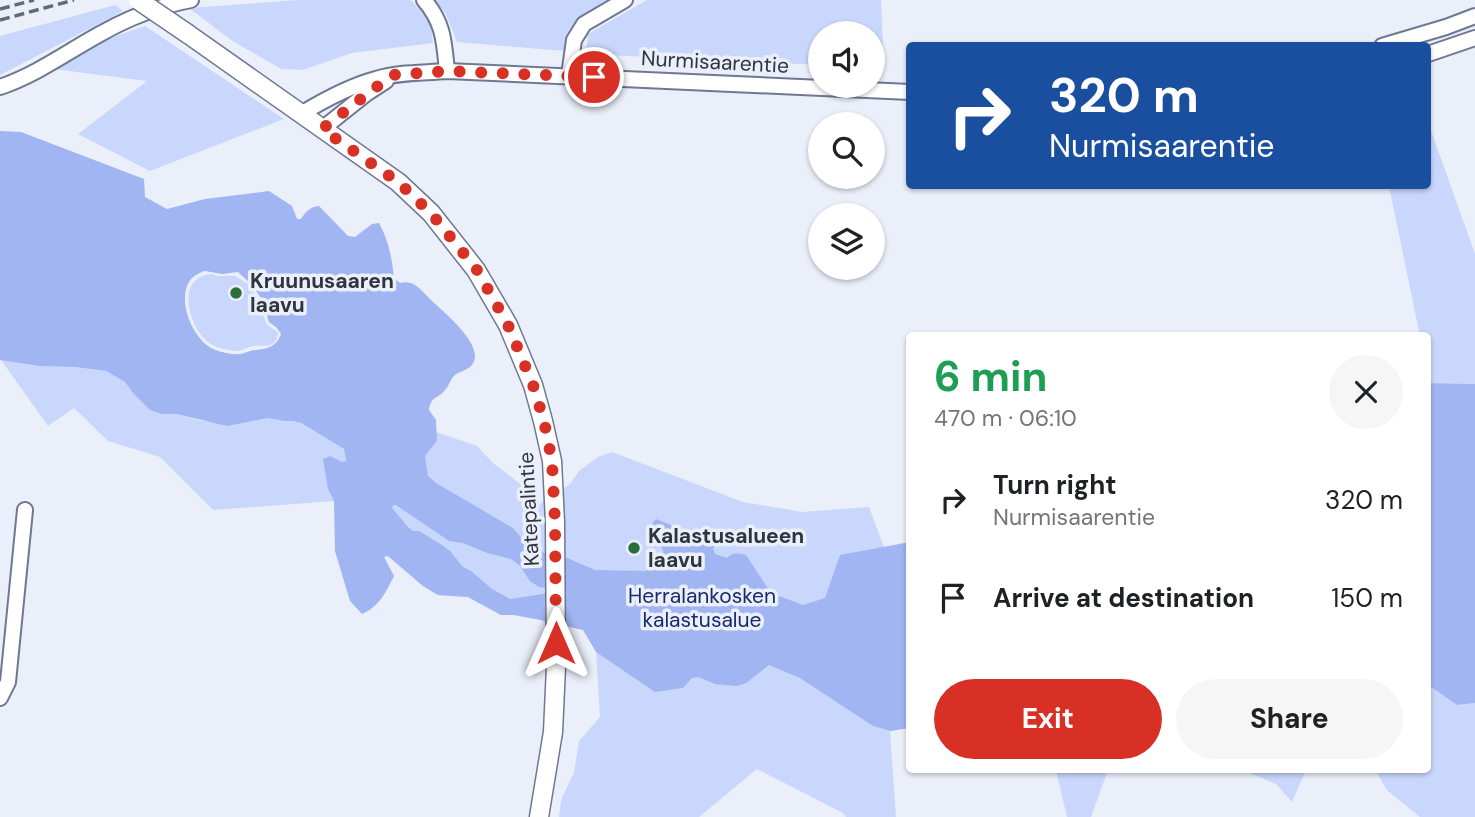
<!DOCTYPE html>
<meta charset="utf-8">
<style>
:root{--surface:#fff;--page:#f6f6f6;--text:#202124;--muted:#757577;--accent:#d93025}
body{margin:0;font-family:"DM Sans",sans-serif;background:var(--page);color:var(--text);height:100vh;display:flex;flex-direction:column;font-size:26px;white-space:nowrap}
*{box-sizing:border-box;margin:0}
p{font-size:23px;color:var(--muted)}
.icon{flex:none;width:38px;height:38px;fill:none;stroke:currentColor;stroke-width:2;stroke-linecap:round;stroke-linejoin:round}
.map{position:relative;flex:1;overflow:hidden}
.details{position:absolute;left:906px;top:332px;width:525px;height:441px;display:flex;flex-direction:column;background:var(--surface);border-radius:7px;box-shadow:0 2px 5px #0004}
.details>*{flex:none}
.hud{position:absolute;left:906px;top:42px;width:525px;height:147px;border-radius:7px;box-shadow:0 2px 5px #0004;background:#1a4fa0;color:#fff;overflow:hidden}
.fabs{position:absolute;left:808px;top:21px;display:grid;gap:14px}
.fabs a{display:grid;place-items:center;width:77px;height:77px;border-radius:50%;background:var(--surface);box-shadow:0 2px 5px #0004;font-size:35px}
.pin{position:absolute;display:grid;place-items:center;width:60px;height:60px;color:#fff;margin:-30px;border:4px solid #fff;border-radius:50%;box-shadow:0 2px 7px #0007}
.me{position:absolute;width:77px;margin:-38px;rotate:0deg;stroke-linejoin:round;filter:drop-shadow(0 0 5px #0008)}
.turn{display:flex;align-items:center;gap:24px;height:147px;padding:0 28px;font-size:32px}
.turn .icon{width:91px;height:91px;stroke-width:2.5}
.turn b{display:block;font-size:49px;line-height:60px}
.round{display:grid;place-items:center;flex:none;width:74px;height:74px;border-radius:37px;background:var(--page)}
.head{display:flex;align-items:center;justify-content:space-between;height:119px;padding:0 28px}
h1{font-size:42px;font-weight:700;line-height:52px;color:#1e9e55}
.primary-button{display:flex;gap:14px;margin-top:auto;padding:14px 28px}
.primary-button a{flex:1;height:80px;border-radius:42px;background:var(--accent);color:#fff;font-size:28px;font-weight:700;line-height:80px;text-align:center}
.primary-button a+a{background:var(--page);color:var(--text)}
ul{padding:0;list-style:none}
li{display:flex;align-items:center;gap:21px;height:98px;padding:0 28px}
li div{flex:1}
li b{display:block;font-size:26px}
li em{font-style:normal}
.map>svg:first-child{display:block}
.green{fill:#c9d7fc}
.water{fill:#a0b5f1;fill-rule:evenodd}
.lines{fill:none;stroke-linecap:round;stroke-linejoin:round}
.minor-casing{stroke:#6f7892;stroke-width:18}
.tertiary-casing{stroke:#6f7892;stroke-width:21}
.minor{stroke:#fff;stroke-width:14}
.tertiary{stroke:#fff;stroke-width:18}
.rail{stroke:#656974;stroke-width:3.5;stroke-dasharray:10 5;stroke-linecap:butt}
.tertiary-bridge-casing{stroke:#6f7892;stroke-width:21;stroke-linecap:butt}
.tertiary-bridge{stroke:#fff;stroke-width:18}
.route{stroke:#d93025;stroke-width:12;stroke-dasharray:0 21.6}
.poi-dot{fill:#2a6f3b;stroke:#eaeffa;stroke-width:2.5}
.labels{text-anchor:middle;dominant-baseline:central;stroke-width:7;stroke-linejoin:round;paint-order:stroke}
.street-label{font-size:21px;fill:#30343f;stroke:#eaeffa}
.poi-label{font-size:21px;font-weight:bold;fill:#30343f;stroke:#eaeffa;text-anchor:start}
.park-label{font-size:21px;fill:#1a296d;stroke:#eaeffa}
</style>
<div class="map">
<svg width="1475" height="817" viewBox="0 0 1475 817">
<rect width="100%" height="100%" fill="#eaeffa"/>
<!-- green -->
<g class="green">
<polygon points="299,0 408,0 412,1 431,23 433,43 352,53 303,70 281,69 231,40 189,8"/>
<polygon points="435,0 608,0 584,14 568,32 564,51 457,42 446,14"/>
<polygon points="647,0 881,0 884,68 873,68 873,33 821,33 821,65 586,54 588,34"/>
<polygon points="115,5 123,11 0,75 0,36"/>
<polygon points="145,26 284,119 150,171 78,134 147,81 54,69 113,37"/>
<polygon points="1428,122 1475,254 1475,384 1429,383 1428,336 1420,336 1389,186 1428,186"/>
<path d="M211 274 218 276H235L248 284 255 294 267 325 278 332C276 349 266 345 254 346 248 347 243 350 238 351 232 351 223 349 217 347 190 338 172 277 211 274Z"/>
<polygon points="1,360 39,366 75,367 106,371 125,382 133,393 162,414 177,414 203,421 268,418 284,421 292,421 301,423 344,449 346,461 342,463 328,489 334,501 213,510 160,457 108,441 74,408 48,426"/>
<polygon points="436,432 477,446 493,463 523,486 535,507 570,484 579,471 598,457 612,452 743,502 803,512 869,507 884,547 873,726 890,731 896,817 846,817 843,813 757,769 699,817 559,817 561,800 574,772 579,741 600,717 596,652 589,638 583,630 541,620 514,615 501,615 468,597 438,595 423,586 389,557 383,556 383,493 425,456 437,441"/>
<polygon points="1428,685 1457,705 1475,703 1475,817 1420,817 1387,790 1375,770 1428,770"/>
<polygon points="1056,770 1108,770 1091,817 1067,817"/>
<polygon points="1242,770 1307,770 1305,772 1292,802 1276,784"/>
</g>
<!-- water -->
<g class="water">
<path d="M0 131 21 132 144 179 145 197 167 209 205 199 269 191 292 206 297 219H301C306 211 310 207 319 206L348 236 355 237 372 224 379 223C389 241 392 259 394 278L400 283C414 279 421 290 431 300 442 311 487 346 472 365 467 371 459 371 454 376 450 380 449 386 445 390 439 399 431 395 429 410L436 420 437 441 425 456 428 476 436 483 513 528 524 541 535 549 549 555 565 557 595 570 645 571 657 565 664 558 663 551 652 526 653 522 656 519 715 543 713 549 715 554 727 558C733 551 739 554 746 555L771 593 803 605 825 598 840 555 910 542V728L890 731 873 726 800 678 769 665 746 683 737 686 715 684 698 677 692 678 683 688 655 692 596 652 583 630 541 620 514 615H501L468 597 438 595 423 586 388 556 384 557 394 576C386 592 379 607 362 614L350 601 335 551 334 501 328 489 323 459 330 456 342 462 346 461 344 449 301 423 292 421H284L268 418 227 426 177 414H162L150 410 133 393 125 382 106 371 75 367 39 366 0 360ZM205 271 222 274 238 272 253 286 262 300 269 322 277 328 281 334C277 346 268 349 256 350 250 350 246 353 240 354 232 355 220 352 213 349 194 340 178 304 188 284 191 277 198 273 205 271ZM393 505H396L449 541 463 543 487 553 511 559 520 566 530 581 539 587 545 588 547 591 543 594 510 599 492 589 471 571 463 567 450 551 442 545 419 531H413L408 527 392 508Z"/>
<polygon points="1428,383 1475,384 1475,703 1457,705 1428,685"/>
</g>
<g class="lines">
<!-- minor casing -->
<g class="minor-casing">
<g id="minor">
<path d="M424 0C444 23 444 42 447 71"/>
<polyline points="1382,46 1446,27 1475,16"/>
<polyline points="1428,54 1475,38"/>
<polyline points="569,76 574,40 584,24 625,0"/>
<path d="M0 87C36 75 67 52 100 34 128 18 159 6 191 0"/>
<path d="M301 114C324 100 350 86 376 79 398 72 423 73 447 71L910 92"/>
<polyline points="322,129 366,94 386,81"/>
<polyline points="0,698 8,682 25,510"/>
</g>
</g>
<!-- tertiary casing -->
<g class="tertiary-casing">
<polyline id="tertiary" points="188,34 398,182 431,213 476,270 508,325 533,385 543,421 552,461 555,522 556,667 553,732 539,817"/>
</g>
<!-- minor -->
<use href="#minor" class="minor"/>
<!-- tertiary -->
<use href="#tertiary" class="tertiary"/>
<!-- rail -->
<g class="rail">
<polyline points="0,9 34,0"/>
<polyline points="0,20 74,0"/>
</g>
<!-- tertiary-bridge casing -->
<g class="tertiary-bridge-casing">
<polyline id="tertiary-bridge" points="138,0 188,34"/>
</g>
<!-- tertiary-bridge -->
<use href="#tertiary-bridge" class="tertiary-bridge"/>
</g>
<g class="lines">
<!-- route -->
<polyline class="route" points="556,643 555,522 552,461 544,421 533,385 508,325 477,270 431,213 398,182 322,129 392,75 447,71 594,77"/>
</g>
<!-- markers -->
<g class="poi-dot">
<circle cx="236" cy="293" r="7"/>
<circle cx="634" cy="548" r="7"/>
</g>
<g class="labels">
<!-- street labels -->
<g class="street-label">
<text transform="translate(715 62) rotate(3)">Nurmisaarentie</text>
<text transform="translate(529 509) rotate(-93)">Katepalintie</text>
</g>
<!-- poi labels -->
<g class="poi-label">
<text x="250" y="281">Kruunusaaren<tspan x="250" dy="24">laavu</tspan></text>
<text x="648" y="536">Kalastusalueen<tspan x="648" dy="24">laavu</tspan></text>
</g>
<!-- park labels -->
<g class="park-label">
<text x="702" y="596">Herralankosken<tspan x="702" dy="24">kalastusalue</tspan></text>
</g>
</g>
</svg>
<div class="fabs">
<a><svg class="icon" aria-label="sound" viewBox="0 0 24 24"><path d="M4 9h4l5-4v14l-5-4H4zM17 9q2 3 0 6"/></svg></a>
<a><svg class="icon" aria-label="search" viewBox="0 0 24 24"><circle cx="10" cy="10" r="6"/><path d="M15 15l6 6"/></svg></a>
<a><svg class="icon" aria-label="layers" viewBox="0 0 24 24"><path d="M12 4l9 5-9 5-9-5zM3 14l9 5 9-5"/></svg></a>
</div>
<div class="pin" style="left:594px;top:77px;background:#d93025"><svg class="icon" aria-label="arrive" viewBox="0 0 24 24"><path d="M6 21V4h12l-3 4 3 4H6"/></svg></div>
<svg class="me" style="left:556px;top:643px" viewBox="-20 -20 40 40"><path d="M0-17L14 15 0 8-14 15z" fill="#d93025" stroke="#fff" stroke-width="4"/></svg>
<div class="hud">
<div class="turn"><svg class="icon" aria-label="right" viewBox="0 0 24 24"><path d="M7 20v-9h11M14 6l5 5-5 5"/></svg><div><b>320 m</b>Nurmisaarentie</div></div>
</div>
<section class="details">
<div class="head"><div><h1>6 min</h1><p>470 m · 06:10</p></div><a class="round"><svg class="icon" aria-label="close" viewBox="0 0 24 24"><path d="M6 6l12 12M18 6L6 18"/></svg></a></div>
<ul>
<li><svg class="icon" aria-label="right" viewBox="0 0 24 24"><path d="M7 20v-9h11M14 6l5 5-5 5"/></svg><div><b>Turn right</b><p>Nurmisaarentie</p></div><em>320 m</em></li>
<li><svg class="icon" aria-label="arrive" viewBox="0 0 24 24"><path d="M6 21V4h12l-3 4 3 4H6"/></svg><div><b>Arrive at destination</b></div><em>150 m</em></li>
</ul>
<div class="primary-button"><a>Exit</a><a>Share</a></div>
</section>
</div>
